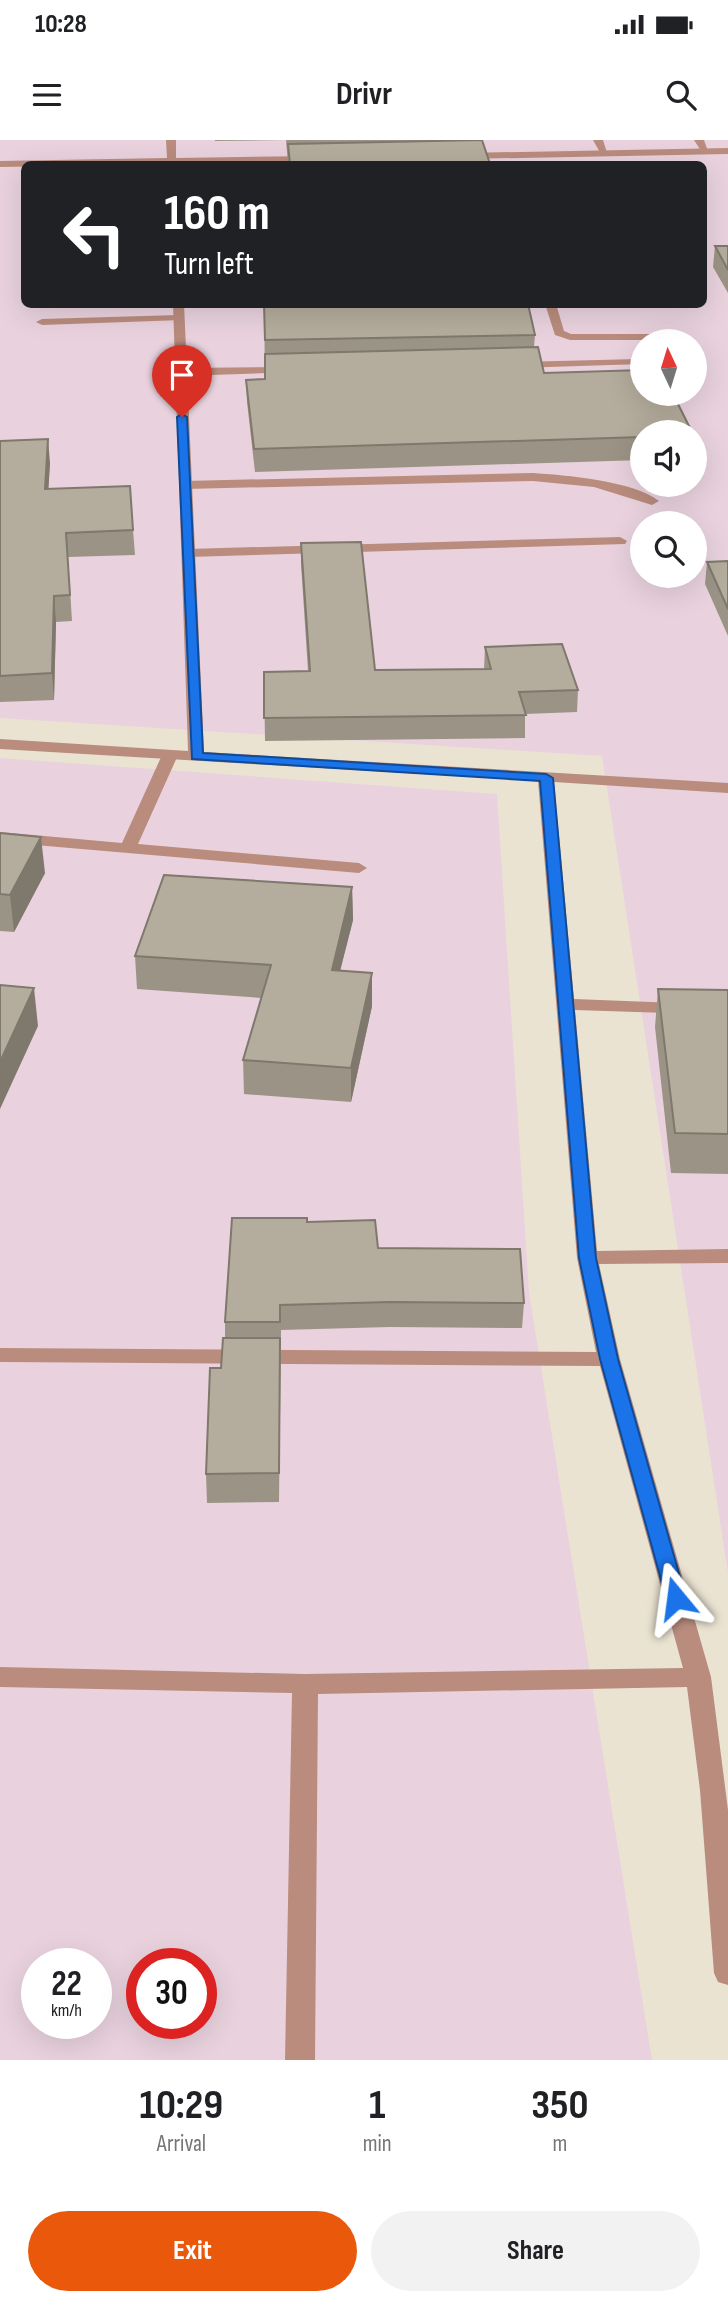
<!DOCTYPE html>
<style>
:root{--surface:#fff;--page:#f2f2f2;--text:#202124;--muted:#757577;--accent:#ea580c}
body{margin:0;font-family:"Sofia Sans Condensed",sans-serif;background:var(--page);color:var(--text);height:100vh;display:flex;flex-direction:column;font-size:26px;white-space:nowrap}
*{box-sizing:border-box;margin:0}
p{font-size:23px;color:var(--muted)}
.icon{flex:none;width:38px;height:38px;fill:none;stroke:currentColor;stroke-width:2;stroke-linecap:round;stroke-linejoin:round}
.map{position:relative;height:1920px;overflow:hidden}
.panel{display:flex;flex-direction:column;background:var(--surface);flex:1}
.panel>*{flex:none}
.banner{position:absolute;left:21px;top:21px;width:686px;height:147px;border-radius:10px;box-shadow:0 7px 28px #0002;background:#202124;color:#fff;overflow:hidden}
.needle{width:46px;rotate:356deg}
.tools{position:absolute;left:630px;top:189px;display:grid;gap:14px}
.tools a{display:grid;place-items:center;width:77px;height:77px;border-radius:50%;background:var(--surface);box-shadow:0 7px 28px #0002;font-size:35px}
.speed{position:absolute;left:21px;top:1808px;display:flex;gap:14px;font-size:35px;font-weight:700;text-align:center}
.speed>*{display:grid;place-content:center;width:91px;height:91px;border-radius:50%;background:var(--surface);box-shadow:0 7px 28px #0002;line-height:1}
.speed small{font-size:18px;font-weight:400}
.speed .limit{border:10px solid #d22;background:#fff;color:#111}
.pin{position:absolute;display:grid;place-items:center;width:60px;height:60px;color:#fff;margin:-72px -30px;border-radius:50% 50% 50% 0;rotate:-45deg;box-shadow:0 0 7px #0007}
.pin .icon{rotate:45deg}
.me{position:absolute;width:77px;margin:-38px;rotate:344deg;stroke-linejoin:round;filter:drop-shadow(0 0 5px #0008)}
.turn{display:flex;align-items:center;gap:24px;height:147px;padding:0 28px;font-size:32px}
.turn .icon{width:91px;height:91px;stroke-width:2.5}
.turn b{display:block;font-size:49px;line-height:60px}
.eta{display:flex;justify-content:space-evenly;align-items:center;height:119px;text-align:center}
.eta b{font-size:42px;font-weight:700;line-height:49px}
.action{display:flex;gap:14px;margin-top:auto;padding:14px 28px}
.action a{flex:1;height:80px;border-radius:42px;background:var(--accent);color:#fff;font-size:28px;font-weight:700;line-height:80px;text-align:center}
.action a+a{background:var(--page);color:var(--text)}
.status{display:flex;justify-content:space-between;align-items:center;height:49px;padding:0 35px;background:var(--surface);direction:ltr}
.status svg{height:19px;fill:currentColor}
header{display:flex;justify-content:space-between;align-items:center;height:91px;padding:0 28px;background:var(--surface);font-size:32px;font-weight:700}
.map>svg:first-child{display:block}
.industrial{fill:#e9d2de;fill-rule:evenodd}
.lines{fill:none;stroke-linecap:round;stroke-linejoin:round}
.service{fill:#b98c7d;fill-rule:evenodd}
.minor{fill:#b98c7d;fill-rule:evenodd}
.wall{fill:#9b9486}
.shaded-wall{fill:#7e786d}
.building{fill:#b4ac9c;stroke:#7e786d;stroke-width:2}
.route{fill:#1a73e8;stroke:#114b97;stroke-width:2}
</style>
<div class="status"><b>10:28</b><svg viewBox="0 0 49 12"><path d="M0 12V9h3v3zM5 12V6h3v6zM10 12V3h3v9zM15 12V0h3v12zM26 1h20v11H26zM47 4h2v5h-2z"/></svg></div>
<header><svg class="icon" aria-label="menu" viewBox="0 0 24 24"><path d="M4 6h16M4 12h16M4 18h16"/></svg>Drivr<svg class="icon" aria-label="search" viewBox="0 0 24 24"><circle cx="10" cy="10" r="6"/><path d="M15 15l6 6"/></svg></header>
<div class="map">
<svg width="728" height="1920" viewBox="0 0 728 1920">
<rect width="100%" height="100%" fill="#eae3d2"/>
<!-- industrial -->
<g class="industrial">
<path d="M0 0H728V1433L602 616 0 578ZM24 24H704V164H24ZM642 201H695V254H642ZM642 292H695V345H642ZM642 383H695V436H642Z"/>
<path d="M0 618 497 654 529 1152 652 1920H0ZM37 1824H96V1883H37ZM142 1824H201V1883H142Z"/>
</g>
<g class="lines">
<!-- service -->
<g class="service">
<polygon points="593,0 603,0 608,16 602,16"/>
<polygon points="694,0 704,0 709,14 703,14"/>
<polygon points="545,164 556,164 564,191 571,194 676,194 682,197 676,200 570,200 555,195"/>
<polygon points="178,175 182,176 182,180 42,185 36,182 42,179"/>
<polygon points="638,219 642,220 642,224 518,228 512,225 518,222"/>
<polygon points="292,227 298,230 296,232 181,236 175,232 181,228"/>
<path d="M533 333C564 335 635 341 659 361L652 365 594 347 533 341 185 349 179 345 185 341Z"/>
<polygon points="620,397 627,401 625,404 188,417 181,413 188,409"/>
<polygon points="170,610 178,615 138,704 359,723 367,728 359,733 0,702 0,692 122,703 162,615"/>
</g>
<!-- minor -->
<g class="minor">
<polygon points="166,0 176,0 176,18 314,16 319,19 314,22 0,27 0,21 167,18"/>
<polygon points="728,8 728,14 463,19 458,16 463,13"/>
<polygon points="173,164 184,164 204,612 728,643 728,653 554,642 574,859 728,865 728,875 575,870 597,1111 728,1109 728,1123 599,1124 620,1219 711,1537 728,1670 728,1845 718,1842 714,1833 700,1650 687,1547 318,1554 315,1920 285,1920 292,1553 0,1547 0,1527 305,1534 683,1528 600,1226 0,1222 0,1208 596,1212 577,1118 538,641 0,609 0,599 188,611"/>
</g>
</g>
<!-- wall -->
<g class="wall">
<polygon points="215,0 478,0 490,24 288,24 286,0 215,1"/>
<polygon points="715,106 728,106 728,153 713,127"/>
<polygon points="264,164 535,195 534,207 544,233 642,292 642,320 255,332 247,262 246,240 265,239"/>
<polygon points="0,301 50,323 48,349 133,390 135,415 68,417 72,481 56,482 54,560 0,562"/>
<polygon points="301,403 375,530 484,529 485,507 578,550 577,572 525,574 525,598 265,601 264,532 308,531 301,424"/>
<polygon points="728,421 728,496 705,444 707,422"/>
<polygon points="0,693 45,733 14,792 0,791"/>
<polygon points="352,747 353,780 340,830 372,866 351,962 244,954 243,920 262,858 137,849 135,816"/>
<polygon points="658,849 728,850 728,1034 671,1033 655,887"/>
<polygon points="307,1082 524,1163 522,1188 390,1187 281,1190 279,1362 207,1363 206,1334 225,1198 225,1182"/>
</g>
<!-- shaded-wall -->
<g class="shaded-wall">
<polygon points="48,299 50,323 47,373 45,349"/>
<polygon points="54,456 56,482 54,560 52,533"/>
<polygon points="41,697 45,733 14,792 10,755"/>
<polygon points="352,747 353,780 332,863 332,830"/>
<polygon points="372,833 372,866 351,962 351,928"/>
<polygon points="34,848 38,886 0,969 0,922"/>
</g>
<!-- building -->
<g class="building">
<polygon points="482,0 490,24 290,24 288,4"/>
<polygon points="715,106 728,106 728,130"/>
<polygon points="264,164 528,164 535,195 265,200"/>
<polygon points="538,207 544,233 642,230 642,254 673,254 692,292 642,292 642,297 254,309 246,240 265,239 265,214"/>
<polygon points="48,299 45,349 130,346 133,390 66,393 70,455 54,456 52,533 0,536 0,301"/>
<polygon points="361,402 375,530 491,529 485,507 562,504 578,550 519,552 526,575 264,578 264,532 310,531 301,403"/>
<polygon points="728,421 728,469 707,422"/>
<polygon points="0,693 41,697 10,755 0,754"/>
<polygon points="164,735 352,747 332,830 372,833 351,928 243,920 271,825 135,816"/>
<polygon points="0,845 34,848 0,922"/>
<polygon points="658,849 728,850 728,994 675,993"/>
<polygon points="232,1078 307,1078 307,1082 375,1080 378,1108 520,1109 524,1163 390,1162 280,1165 280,1182 225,1182"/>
<polygon points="223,1198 280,1198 279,1333 206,1334 210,1228 221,1228"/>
</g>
<!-- route -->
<polygon class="route" points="182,274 187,277 203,613 546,634 553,638 596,1118 618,1219 686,1458 683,1463 676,1465 669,1463 666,1458 600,1219 579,1118 540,641 192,619 177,277"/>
</svg>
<div class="tools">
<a><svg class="needle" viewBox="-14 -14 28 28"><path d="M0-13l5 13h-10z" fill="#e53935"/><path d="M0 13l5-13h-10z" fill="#757577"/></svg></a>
<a><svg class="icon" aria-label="sound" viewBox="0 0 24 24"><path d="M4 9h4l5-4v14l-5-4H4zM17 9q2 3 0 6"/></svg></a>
<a><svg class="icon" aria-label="search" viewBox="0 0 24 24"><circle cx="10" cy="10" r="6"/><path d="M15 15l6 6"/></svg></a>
</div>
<div class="speed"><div>22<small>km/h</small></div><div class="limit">30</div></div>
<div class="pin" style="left:182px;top:277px;background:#d93025"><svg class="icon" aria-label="arrive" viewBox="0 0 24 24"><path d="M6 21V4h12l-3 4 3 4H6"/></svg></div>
<svg class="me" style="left:676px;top:1458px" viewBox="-20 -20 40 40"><path d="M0-17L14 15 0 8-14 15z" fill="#1a73e8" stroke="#fff" stroke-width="4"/></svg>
<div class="banner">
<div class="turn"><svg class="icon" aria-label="left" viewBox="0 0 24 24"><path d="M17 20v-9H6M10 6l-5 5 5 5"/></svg><div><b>160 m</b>Turn left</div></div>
</div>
</div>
<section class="panel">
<div class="eta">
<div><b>10:29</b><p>Arrival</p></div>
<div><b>1</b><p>min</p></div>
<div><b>350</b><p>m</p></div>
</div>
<div class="action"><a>Exit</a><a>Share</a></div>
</section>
